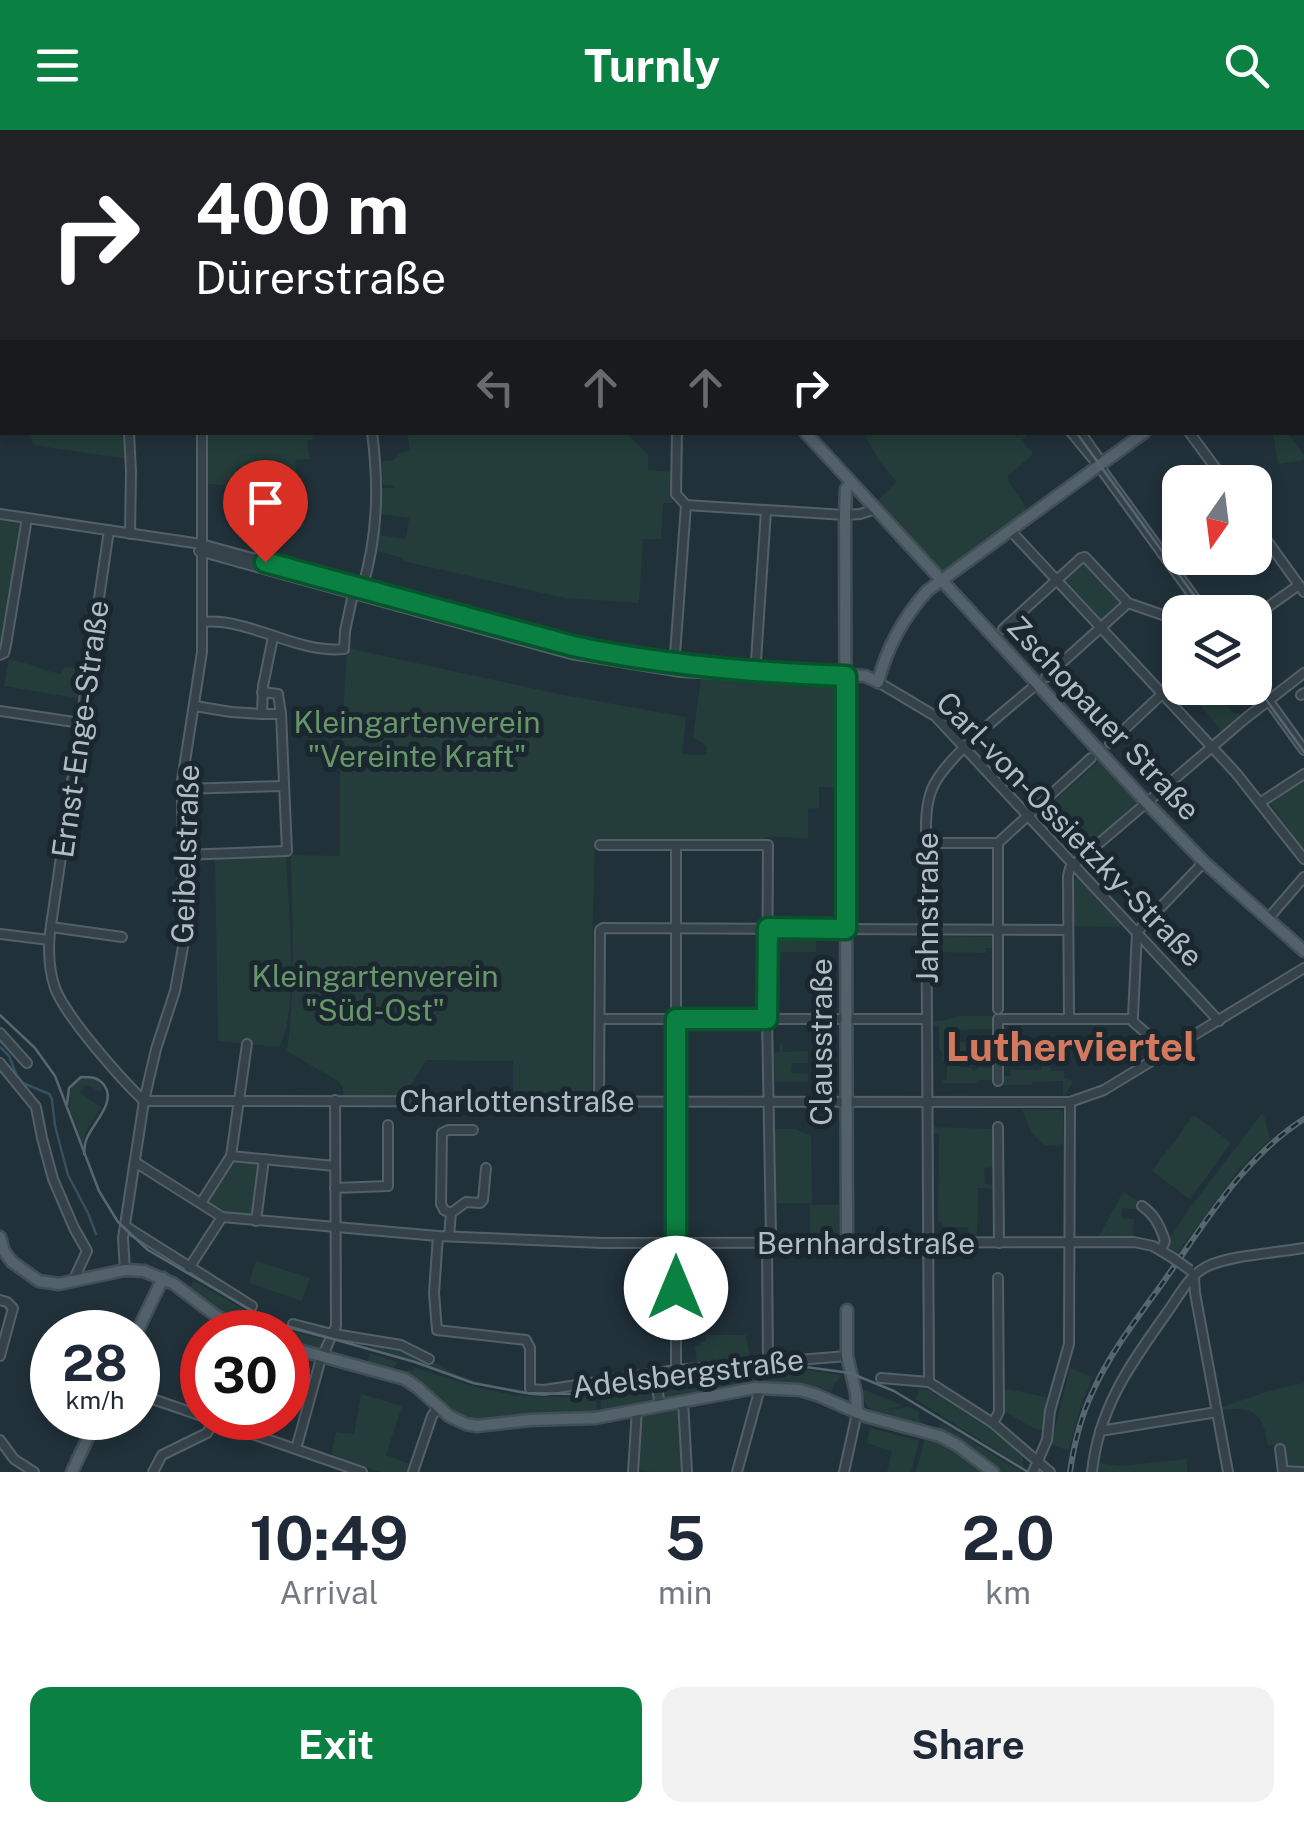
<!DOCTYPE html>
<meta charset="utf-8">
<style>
:root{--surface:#fff;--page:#f2f2f3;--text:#1f2937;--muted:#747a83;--accent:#0b8043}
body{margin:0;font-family:"Public Sans",sans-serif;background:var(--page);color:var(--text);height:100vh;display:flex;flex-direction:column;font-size:38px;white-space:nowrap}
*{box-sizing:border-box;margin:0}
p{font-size:32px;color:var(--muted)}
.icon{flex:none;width:55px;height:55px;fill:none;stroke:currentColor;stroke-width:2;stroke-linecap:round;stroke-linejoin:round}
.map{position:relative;height:1342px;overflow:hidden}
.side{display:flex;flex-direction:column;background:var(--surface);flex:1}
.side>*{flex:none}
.hud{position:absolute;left:0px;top:0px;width:1305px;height:305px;box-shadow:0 5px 15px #0003;background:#202124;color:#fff;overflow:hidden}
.needle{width:65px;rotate:194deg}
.fabs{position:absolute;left:1162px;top:335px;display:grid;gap:20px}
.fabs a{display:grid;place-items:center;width:110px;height:110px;border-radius:20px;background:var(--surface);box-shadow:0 5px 15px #0003;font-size:50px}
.speed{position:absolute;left:30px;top:1180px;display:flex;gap:20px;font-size:50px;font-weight:700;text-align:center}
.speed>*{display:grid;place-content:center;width:130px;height:130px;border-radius:50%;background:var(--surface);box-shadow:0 5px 15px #0003;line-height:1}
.speed small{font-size:25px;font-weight:400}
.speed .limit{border:15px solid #d22;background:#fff;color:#111}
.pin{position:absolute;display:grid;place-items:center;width:85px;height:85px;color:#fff;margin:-102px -42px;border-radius:50% 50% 50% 0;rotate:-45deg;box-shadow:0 0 10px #0007}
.pin .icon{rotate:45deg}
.me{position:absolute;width:110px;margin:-55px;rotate:0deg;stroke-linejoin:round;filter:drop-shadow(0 0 8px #0008)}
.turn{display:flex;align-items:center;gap:35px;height:210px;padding:0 30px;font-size:45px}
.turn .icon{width:130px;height:130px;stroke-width:2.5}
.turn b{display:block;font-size:70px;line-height:85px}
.lanes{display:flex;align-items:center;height:95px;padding:0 30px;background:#0003;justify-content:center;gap:50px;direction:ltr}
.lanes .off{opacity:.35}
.eta{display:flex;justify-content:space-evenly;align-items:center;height:170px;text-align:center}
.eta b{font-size:60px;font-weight:700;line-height:70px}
.action{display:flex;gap:20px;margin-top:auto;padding:20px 30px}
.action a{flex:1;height:115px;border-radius:20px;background:var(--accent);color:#fff;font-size:40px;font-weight:700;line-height:115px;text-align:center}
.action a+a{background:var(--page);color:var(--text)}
header{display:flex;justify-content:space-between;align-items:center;height:130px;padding:0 30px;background:var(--accent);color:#fff;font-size:45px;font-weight:700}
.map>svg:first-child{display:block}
.green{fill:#243d3a}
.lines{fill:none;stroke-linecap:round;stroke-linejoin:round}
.stream{stroke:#355061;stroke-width:2.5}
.minor-casing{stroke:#536068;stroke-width:12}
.major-casing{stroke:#414e56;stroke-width:15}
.minor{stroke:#35424a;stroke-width:8}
.major{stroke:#53616a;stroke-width:10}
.tram{stroke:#576771;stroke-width:2.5}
.rail-casing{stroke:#576771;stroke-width:6}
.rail{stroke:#1a272f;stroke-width:2.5;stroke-dasharray:8;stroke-linecap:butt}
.minor-bridge-casing{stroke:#536068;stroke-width:12;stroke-linecap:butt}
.minor-bridge{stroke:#35424a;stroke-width:8}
.route-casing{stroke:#07532c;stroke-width:25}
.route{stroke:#0b8043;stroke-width:18}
.labels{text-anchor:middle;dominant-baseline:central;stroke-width:10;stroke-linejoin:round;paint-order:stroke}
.street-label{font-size:30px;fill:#b0bdc6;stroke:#1a272f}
.park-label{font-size:30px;fill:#679768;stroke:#1a272f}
.district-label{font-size:40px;font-weight:bold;fill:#d4795e;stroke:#1a272f}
</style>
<header><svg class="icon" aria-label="menu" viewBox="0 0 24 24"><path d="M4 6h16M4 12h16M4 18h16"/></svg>Turnly<svg class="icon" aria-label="search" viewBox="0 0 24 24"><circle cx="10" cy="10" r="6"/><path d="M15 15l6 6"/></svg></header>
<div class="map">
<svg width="1304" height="1342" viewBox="0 0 1304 1342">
<rect width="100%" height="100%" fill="#21313a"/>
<!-- green -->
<g class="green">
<polygon points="0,0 147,0 147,2 2,2 2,124 0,123"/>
<polygon points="1096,0 1304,0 1304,175 1303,176 1302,2 1095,2"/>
<polygon points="30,303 126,303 128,329 33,315"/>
<polygon points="208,303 312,303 313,309 307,311 310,329 295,330 302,374 278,373 245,360 226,355 208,354"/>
<polygon points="407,303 626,303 648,325 648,340 675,342 672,373 663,373 661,409 643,409 639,473 565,468 403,431 403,428 377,421 379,405 406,409 409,388 381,384 382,358 394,358 394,356 383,355 382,331 394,330 399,323 410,321"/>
<polygon points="864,303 1030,303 1022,310 1033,324 1008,346 1009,353 1029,381 944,442 940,441 876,372 897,352 878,329"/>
<polygon points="1273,303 1288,303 1304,325 1303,330 1278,334"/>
<polygon points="0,384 27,388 6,515 0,525"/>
<polygon points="1083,431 1124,472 1100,494 1060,450"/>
<path d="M347 518 563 565 686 587 682 624 706 625 707 616 693 607 701 547 830 555 837 561 838 657H819V678L808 679V708L765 707 762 713H595L593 778 592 967H513V931L426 930 410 956V968L343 969V957L338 951 287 921C296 856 292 790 291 725L340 726V641Z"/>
<path d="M9 530C27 531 42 541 61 544L65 537 82 540 77 568 4 556Z"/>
<polygon points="1185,558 1213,558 1234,584 1238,583 1240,586 1222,601"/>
<polygon points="1099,631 1137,672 1076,727 1038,686"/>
<polygon points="1304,651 1304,721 1270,673"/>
<path d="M286 726C288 772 300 881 279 917L218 911 215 728Z"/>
<polygon points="1078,746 1122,793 1118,797 1071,796 1072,754"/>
<polygon points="776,805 816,805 816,822 774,822"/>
<polygon points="934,806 993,807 992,818 986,818 986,823 933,822"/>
<polygon points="959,886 996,886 996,899 951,900 952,911 967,912 967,918 971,917 971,912 985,912 985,920 987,921 987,931 960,931 960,937 972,938 973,941 980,937 995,938 995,950 978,950 975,953 942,953 943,950 947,949 947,932 941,930 943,924 939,920 939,896 932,896 932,891 942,891"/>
<polygon points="1041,910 1044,912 1045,926 1049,926 1051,941 1064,941 1064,948 1073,952 1065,965 1063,965 1063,951 1032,952 1032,955 1002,955 1002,946 1011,946 1011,940 1040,940 1042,936 1040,928 1009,928 1009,922 1003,922 1002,911"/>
<polygon points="780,913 783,915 783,922 808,921 808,933 792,933 791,943 808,944 808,952 775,952 774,923 780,922"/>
<path d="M81 948 97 950 103 958 100 962 86 954 80 963 101 977 85 1003 83 1014C76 993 57 964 81 948Z"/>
<polygon points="1022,979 1060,980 1063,982 1063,1014 1045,1016 1031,1002"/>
<polygon points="1263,982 1270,1009 1240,1038 1175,1126 1163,1118 1190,1078"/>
<polygon points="1194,985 1231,1013 1190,1069 1152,1041"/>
<polygon points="931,997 994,999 994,1037 984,1038 985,1054 993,1055 993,1058 978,1058 977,1107 969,1107 968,1097 942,1097 941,1091 938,1091 939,1004 931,1004"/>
<polygon points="775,999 796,999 811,1006 812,1073 776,1073"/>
<polygon points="231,1026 264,1029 253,1090 222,1087 201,1073"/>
<polygon points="1123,1062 1154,1081 1122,1078 1121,1088 1134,1089 1133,1109 1098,1108"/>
<rect x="810" y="1075" width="29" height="32"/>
<polygon points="256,1131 310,1148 302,1171 249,1153"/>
<polygon points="194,1151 258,1188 286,1199 324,1210 321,1219 288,1210 288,1202 254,1202 208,1175 188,1159"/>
<polygon points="705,1205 746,1205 750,1230 697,1234 695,1216 700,1216 700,1212 706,1211"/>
<path d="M372 1213C394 1217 412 1224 432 1232 440 1234 446 1240 453 1243 504 1263 564 1268 616 1253V1257C587 1261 559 1265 530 1263 475 1258 423 1234 371 1219Z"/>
<polygon points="370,1223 475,1257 517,1266 570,1267 651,1257 655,1269 652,1272 601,1282 601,1268 616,1265 616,1263 600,1266 596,1269 597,1283 535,1285 479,1292 462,1289 405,1245 407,1240 413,1241 414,1237 397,1232 392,1241 367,1233"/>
<polygon points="1070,1238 1093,1247 1082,1272 1069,1319 1067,1320 1051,1315"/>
<polygon points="808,1240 842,1245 837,1252 835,1252 832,1261 799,1254 762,1252 761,1242"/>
<polygon points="759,1243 756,1253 667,1269 662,1266 659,1254"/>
<path d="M1304 1253V1336L1284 1335 1281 1314 1268 1315C1263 1284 1255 1276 1222 1280V1277L1273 1260Z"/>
<polygon points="1003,1258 1049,1268 1045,1301 1033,1298 1002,1280"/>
<polygon points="862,1259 903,1275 880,1281 909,1277 920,1282 918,1287 923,1295 870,1279 865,1273"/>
<polygon points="920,1259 929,1260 993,1301 1023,1326 1023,1335 1028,1340 915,1269"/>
<polygon points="361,1264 402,1276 386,1325 409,1334 407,1342 380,1342 331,1325 336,1302 354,1304"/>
<polygon points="677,1276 680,1280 684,1342 652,1342 638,1339 642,1283"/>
<polygon points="941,1293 1022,1342 999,1342 968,1318 937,1300"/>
<polygon points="870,1298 919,1311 911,1342 887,1342 892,1321 867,1313"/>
<polygon points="925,1308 949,1317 982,1342 916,1342"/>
<polygon points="1187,1329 1187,1342 1098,1342 1099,1333 1121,1336"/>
</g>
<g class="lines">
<!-- stream -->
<polyline class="stream" points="0,917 9,926 17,946 23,953 49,964 52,969 55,996 68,1045 88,1083 96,1104"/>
<!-- minor casing -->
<g class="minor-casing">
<g id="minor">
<polyline points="434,0 439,2"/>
<polyline points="841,0 843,2"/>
<polyline points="856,0 859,2"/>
<polyline points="1038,0 1041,2"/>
<polyline points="190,2 190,0"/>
<polyline points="871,2 874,0"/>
<polyline points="988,2 990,0"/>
<polyline points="129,302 131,342 130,404"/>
<polyline points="1071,302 1099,336 1205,482"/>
<polyline points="1080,302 1097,326 1099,336"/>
<polyline points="1189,302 1226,352"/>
<polyline points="686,375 845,385 860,384 876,379"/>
<path d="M0 384 201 414 573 516C663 535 754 543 846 545"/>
<polyline points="1255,394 1304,462"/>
<path d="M109 400 50 802C48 821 49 840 55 858 66 887 121 949 144 971"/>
<polyline points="1010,400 1236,643 1304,729"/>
<polyline points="199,421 571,524 681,542 846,551"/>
<polyline points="1162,423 1180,410"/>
<polyline points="1255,486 1299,455"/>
<path d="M202 492C249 487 296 524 344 519L345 501 353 464 362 459C378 406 379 356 372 302"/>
<polyline points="1003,499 1081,428 1085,427 1128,473 1180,491"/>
<polyline points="0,525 4,523 6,515 27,388"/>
<polyline points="674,538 686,375 676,364 677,302"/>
<polyline points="755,546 766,381"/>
<polyline points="1046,547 1128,473"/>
<polyline points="878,552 935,586 1219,891"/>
<polyline points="1253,558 1268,570 1304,620"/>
<polyline points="262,562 278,564 281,584 262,584 263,556 273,507"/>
<polyline points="1301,565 1304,563"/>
<polyline points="195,576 231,582 262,584"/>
<polyline points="0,581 81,593"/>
<polyline points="1110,613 1163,563"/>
<polyline points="182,659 282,656"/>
<polyline points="1261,672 1304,644"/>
<polyline points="926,713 998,713"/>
<polyline points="600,715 768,715 767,889 771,1107 767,1119 768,1232"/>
<polyline points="676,717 676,1240"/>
<polyline points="182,725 287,721 281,584"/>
<polyline points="1273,783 1304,747"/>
<polyline points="51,797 122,807"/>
<polyline points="1137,802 1204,732"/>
<polyline points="0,804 49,810"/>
<polyline points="998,879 998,713 1091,628"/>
<polyline points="600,889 927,889"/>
<polyline points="1069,889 1068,746 1070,738 1246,588 1304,543"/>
<polyline points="1130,889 1147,904"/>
<polyline points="0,903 27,933"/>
<polyline points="0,933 36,977 42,1008 53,1049 74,1098 87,1121 73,1151"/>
<polyline points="998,951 998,889 1130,889 1133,887 1137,802"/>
<polyline points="144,971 1070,972 1104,960 1304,838"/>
<polyline points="599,971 600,800 603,798 1068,800"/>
<polyline points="998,997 999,1113"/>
<polyline points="231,1026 335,1036"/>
<polyline points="135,1032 222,1087 438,1106 602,1113 1134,1112 1153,1116 1173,1128"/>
<polyline points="335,1058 388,1056 388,995"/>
<polyline points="201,1073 231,1026 247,914"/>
<path d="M1142 1076C1155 1085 1160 1096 1165 1111L1161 1120"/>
<polyline points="451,1083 466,1072 480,1073 483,1070 486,1038"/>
<polyline points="256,1091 264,1029"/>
<polyline points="125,1096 252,1176"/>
<polyline points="438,1106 434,1163 437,1200 526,1210 530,1218 530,1259 544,1260 676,1240 847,1226"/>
<polyline points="449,1106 451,1083 444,1080 441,1074 442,1003 448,1000 473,1000"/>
<polyline points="189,1138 222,1087"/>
<polyline points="125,1140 123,1108 144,971 156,919 175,861 183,817 182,651 202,522 202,302"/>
<polyline points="1194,1148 1195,1163 1228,1342"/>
<polyline points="0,1170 7,1172 13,1178 0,1226"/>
<polyline points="293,1194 328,1203 401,1215 429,1229"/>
<polyline points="654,1243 660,1274"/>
<polyline points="881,1248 929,1252 993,1293 1050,1342"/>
<path d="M929 1252 926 713C926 696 925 676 932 659 944 628 1010 577 1037 554"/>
<polyline points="138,1264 202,1286"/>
<polyline points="683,1271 687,1342"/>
<polyline points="206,1288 362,1342"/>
<polyline points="993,1293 999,1282 998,1148"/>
<polyline points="1100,1301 1217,1282"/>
<polyline points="0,1310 14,1329 34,1342"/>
<polyline points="296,1319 320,1232 336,1196 335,970"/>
<polyline points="1280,1319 1283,1342"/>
<polyline points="1283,1341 1302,1342"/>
<polyline points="153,1342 162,1325 207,1303 215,1288"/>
<polyline points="413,1342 432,1286 438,1277"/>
<polyline points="633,1342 637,1279"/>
<polyline points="737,1342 760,1258"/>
<polyline points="844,1342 857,1283"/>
<polyline points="1033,1342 1047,1310 1050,1281 1069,1214 1070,972"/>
<path d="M1092 1342C1099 1277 1130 1235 1166 1184 1178 1168 1188 1146 1206 1137 1229 1125 1277 1123 1304 1118"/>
</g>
</g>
<!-- major casing -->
<g class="major-casing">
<g id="major">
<polyline points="527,0 529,2"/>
<polyline points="1302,187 1304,185"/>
<polyline points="805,302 1147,673 1204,732 1304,821"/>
<polyline points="846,545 865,546 878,552"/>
<path d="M878 552C887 517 903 488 927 461L1145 302"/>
<polyline points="0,1107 4,1121 12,1132 39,1151 59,1154 125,1140 144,1141 174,1154 215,1185 243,1202"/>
<polyline points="847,1113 845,385 846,359 851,352"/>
<polyline points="847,1180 847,1226 856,1263 857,1283"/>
<polyline points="137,1202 163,1148"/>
<polyline points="288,1217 405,1249 418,1258 449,1286 466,1294 477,1296 530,1290 595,1288 755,1258 800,1260 817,1265 865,1286 940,1306 957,1315 993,1342"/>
<polyline points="72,1342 97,1288"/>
</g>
</g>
<!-- minor -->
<use href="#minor" class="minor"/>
<!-- major -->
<use href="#major" class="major"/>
<!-- tram -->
<g class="tram">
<polyline points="846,0 848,2"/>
<polyline points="1076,302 1206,482"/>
<polyline points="1255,554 1304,622"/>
<polyline points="0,885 35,918 55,946 99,1061 118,1092 148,1120 251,1180 276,1193 415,1232 473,1253 526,1263 571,1264 692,1245 806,1237 850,1243 894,1261 1028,1342"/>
<path d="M67 974 69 958 81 947C91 947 98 947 104 955 117 972 93 993 87 1008 84 1014 85 1017 84 1024"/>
</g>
<!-- rail casing -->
<g class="rail-casing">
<path id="rail" d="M1070 1342C1074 1314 1081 1286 1093 1261 1111 1221 1139 1186 1164 1151 1205 1093 1243 1028 1304 989"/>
</g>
<!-- rail -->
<use href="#rail" class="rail"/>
<!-- minor-bridge casing -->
<g class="minor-bridge-casing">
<polyline id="minor-bridge" points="1173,1128 1190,1140"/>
</g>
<!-- minor-bridge -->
<use href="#minor-bridge" class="minor-bridge"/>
</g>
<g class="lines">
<!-- route casing -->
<g class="route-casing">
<path id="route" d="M265 432 573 516C663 535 754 543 846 546V799L768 798 767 889H676V1158"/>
</g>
<!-- route -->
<use href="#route" class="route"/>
</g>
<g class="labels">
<!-- street labels -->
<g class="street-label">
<text transform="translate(1104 588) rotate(47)">Zschopauer Straße</text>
<text transform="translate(80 599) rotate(-82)">Ernst-Enge-Straße</text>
<text transform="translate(1070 699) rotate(46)">Carl-von-Ossietzky-Straße</text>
<text transform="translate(185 724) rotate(-88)">Geibelstraße</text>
<text transform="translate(927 778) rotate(-90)">Jahnstraße</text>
<text transform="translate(821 912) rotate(-90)">Clausstraße</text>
<text x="517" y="971">Charlottenstraße</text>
<text x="866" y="1113">Bernhardstraße</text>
<text transform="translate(688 1243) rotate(-7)">Adelsbergstraße</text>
</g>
<!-- park labels -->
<g class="park-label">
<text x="417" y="592">Kleingartenverein<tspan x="417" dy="34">"Vereinte Kraft"</tspan></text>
<text x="375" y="846">Kleingartenverein<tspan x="375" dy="34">"Süd-Ost"</tspan></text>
</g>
<!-- district labels -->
<g class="district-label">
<text x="1071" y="916">Lutherviertel</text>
</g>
</g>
</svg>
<div class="fabs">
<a><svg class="needle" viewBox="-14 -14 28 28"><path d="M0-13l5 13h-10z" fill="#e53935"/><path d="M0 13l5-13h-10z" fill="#747a83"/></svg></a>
<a><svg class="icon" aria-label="layers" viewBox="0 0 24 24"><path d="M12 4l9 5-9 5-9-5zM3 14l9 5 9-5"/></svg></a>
</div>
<div class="speed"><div>28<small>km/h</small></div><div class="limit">30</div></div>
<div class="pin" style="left:265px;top:432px;background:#d93025"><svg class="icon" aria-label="arrive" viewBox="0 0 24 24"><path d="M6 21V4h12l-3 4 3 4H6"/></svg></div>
<svg class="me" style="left:676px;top:1158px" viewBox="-20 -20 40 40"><circle r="19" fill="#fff"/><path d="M0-13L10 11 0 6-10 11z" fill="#0b8043"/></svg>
<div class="hud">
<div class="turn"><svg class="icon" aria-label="right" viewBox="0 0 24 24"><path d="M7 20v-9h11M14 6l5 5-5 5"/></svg><div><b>400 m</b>Dürerstraße</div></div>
<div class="lanes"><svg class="icon off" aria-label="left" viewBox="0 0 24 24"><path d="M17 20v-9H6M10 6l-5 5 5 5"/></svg><svg class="icon off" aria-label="ahead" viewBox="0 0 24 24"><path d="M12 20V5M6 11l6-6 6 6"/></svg><svg class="icon off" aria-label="ahead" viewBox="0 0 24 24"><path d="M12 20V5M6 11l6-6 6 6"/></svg><svg class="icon" aria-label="right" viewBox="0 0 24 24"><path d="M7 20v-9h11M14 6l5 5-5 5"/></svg></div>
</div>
</div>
<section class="side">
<div class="eta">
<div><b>10:49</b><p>Arrival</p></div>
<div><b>5</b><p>min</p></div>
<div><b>2.0</b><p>km</p></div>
</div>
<div class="action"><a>Exit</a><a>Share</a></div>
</section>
